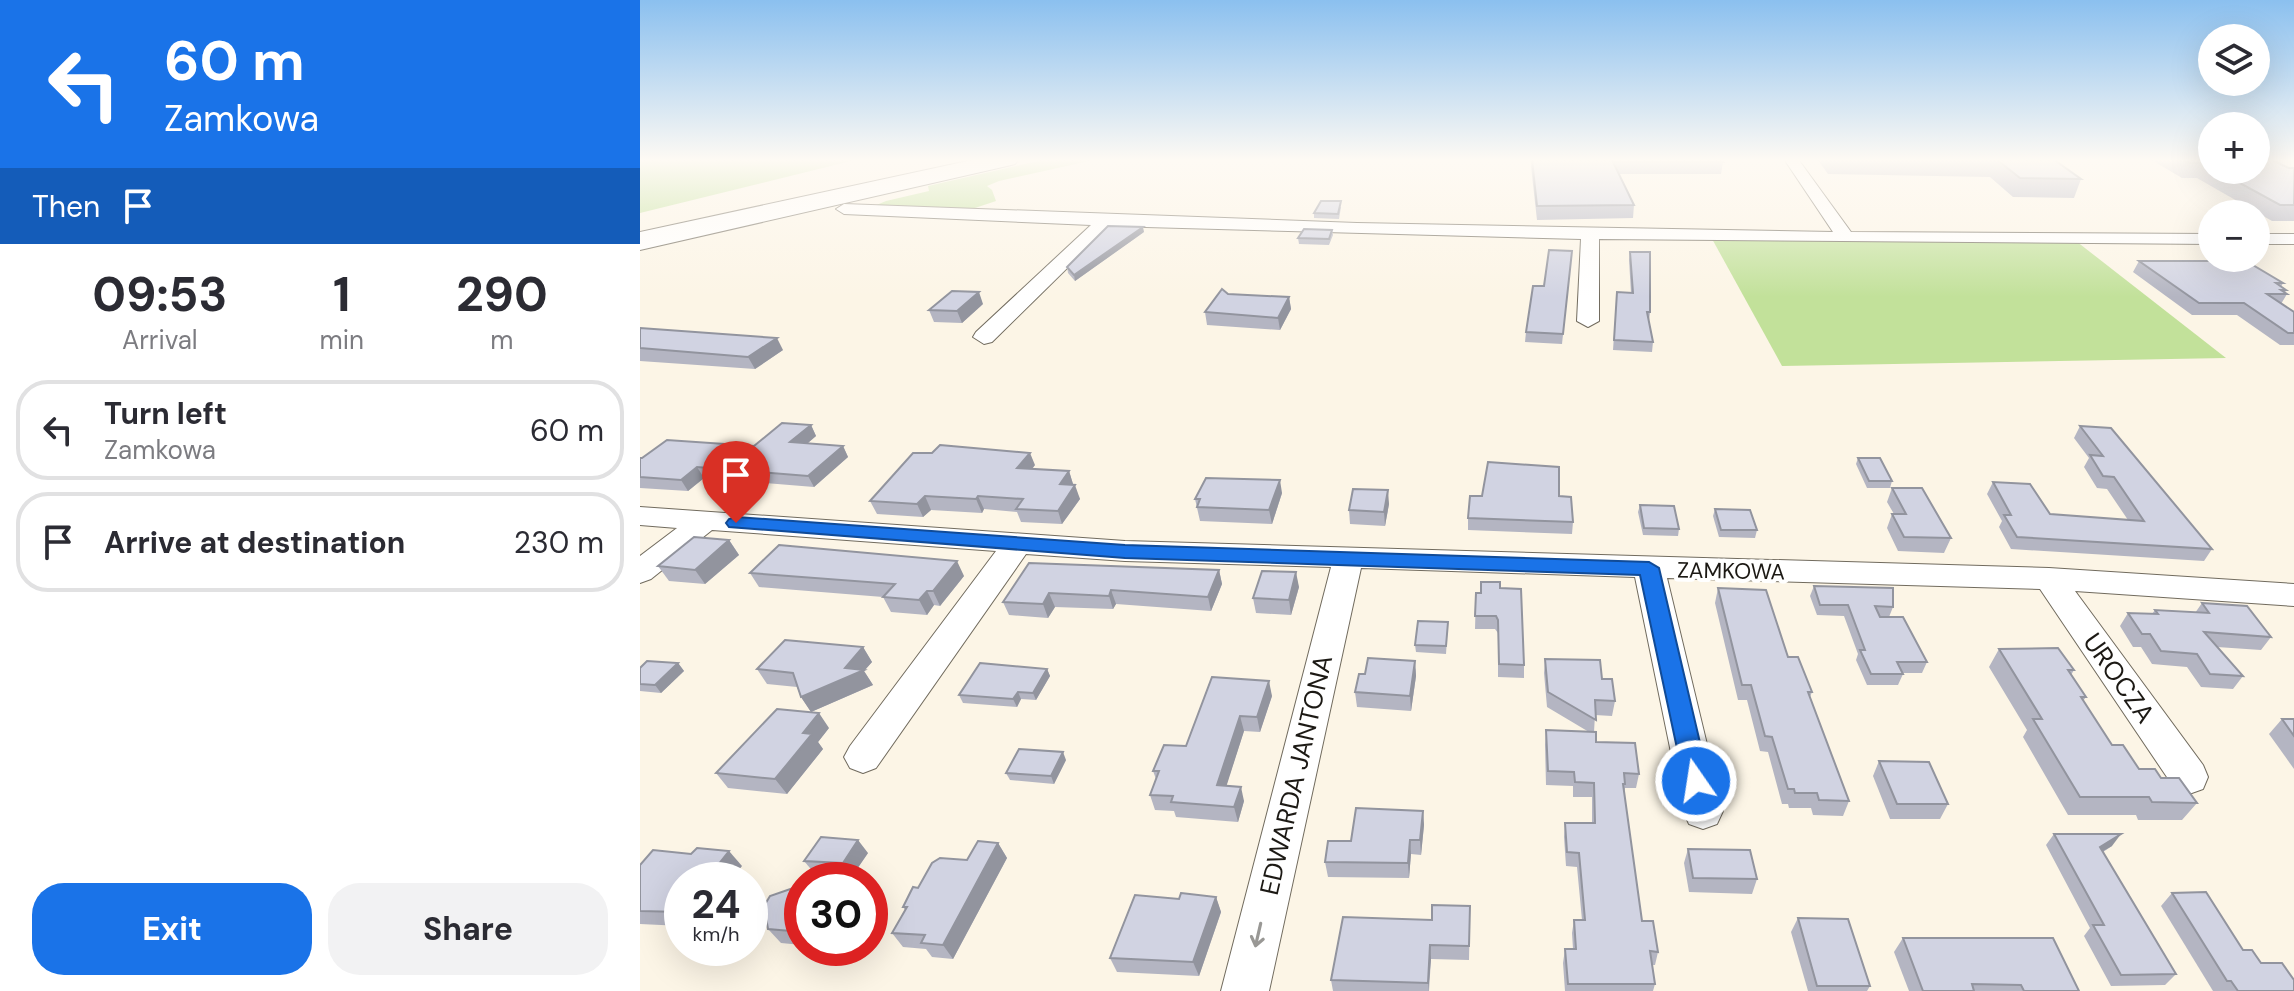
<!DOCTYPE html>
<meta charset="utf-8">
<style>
:root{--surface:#fff;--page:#f2f2f3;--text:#2b2b33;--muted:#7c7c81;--line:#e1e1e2;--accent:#1a73e8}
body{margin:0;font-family:"DM Sans",sans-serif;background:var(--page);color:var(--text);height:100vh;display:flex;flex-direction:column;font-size:30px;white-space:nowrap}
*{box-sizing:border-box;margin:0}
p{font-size:26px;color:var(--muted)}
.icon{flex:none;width:44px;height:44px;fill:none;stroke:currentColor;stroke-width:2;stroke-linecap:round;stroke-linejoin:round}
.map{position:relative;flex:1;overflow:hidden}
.details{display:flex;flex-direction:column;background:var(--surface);width:640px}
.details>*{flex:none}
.hud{background:#1a73e8;color:#fff;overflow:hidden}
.buttons{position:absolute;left:1558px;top:24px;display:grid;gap:16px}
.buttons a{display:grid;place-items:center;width:72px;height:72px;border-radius:50%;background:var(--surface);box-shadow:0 8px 32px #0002;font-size:40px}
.speed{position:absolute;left:24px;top:862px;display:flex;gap:16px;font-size:40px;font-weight:700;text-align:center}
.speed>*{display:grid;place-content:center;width:104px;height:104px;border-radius:50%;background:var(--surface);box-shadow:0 8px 32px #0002;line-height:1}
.speed small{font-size:20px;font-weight:400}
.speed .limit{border:12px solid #d22;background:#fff;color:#111}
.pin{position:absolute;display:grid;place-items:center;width:68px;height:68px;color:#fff;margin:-82px -34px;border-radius:50% 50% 50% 0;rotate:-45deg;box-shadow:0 0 8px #0007}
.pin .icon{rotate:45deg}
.me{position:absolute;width:88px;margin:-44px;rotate:347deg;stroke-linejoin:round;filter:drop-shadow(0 0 6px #0008)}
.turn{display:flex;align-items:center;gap:28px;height:168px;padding:0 32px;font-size:36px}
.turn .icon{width:104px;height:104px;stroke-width:2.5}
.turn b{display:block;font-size:56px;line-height:68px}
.then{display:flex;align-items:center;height:76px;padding:0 32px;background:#0003;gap:16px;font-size:30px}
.eta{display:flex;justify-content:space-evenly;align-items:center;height:136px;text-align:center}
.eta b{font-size:48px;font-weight:700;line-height:56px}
.button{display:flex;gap:16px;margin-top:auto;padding:16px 32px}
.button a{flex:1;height:92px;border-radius:32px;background:var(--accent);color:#fff;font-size:32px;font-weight:700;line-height:92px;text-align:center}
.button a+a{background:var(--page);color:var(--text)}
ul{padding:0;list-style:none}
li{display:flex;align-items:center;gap:24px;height:100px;margin:0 16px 12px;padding:0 16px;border:4px solid var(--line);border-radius:32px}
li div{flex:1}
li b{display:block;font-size:30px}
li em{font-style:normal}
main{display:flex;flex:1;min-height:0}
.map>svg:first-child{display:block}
.green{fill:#c2e19a}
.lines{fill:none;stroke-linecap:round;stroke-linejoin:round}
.minor-casing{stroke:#716b5e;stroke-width:2}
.primary-casing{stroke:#716b5e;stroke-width:2}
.minor{fill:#fff;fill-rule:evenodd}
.primary{fill:#fff;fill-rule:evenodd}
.wall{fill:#b4b5c2}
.shaded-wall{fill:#92949e}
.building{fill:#d1d3e2;stroke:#92949e;stroke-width:2}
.oneway{stroke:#999895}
.route{fill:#1a73e8;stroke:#114b97;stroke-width:2}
.labels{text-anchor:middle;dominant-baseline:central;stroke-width:8;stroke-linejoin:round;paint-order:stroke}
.street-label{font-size:22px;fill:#1c1914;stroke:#fff}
.near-street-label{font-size:26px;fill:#1c1914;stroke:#fff}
</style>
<main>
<section class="details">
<div class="hud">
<div class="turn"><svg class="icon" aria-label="left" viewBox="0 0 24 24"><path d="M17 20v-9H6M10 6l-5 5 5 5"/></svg><div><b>60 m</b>Zamkowa</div></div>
<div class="then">Then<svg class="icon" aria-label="arrive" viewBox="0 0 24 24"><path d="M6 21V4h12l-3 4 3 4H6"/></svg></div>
</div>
<div class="eta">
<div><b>09:53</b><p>Arrival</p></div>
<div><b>1</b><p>min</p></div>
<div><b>290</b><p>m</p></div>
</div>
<ul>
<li><svg class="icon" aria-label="left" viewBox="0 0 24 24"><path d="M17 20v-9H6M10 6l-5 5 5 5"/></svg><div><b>Turn left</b><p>Zamkowa</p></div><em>60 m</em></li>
<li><svg class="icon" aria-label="arrive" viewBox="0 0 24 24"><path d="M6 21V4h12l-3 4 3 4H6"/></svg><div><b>Arrive at destination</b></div><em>230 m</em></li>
</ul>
<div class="button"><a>Exit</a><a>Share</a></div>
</section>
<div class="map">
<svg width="1654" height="991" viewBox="0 0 1654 991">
<rect width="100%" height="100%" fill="#fcf5e6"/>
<!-- green -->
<g class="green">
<polygon points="0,159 219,159 0,213"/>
<polygon points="407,159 458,159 359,181 347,186 352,190 356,201 320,213 227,209 246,201 289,191 288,186"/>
<polygon points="1071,237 1436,241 1586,358 1142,366"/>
</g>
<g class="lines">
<!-- minor casing -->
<g class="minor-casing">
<g id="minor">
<polygon points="1144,159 1158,159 1211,232 1572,234 1572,244 959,239 959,321 948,327 937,321 941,239 470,226 352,342 344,344 333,337 336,332 451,225 204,214 196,209 204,204 717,223 1193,232"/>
<rect x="1616" y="234" width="38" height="10"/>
<polygon points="0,507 485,541 1409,568 1654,584 1654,606 1435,591 1563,765 1568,777 1563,789 1549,794 1535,789 1400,589 1027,578 1083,811 1077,824 1063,829 1049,824 1043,811 995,577 721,568 629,991 581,991 691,567 485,561 386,554 236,768 223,773 210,768 204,757 210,746 356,551 72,530 11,579 0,583 0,556 37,528 0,525"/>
</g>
</g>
<!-- primary casing -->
<g class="primary-casing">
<polygon id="primary" points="337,159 379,159 375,164 367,166 0,250 0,232"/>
</g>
<!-- minor -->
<use href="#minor" class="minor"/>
<!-- primary -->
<use href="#primary" class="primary"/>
</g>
<!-- wall -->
<g class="wall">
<polygon points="892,159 1083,162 1081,174 979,174 994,205 993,218 897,220 891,167"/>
<polygon points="1177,159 1413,159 1441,179 1434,198 1373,197 1350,177 1188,174"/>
<polygon points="1510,159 1572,159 1572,170 1616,170 1654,168 1654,221 1632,221 1557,178 1542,178"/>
<polygon points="701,207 699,219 674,218 674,213"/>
<polygon points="692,230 693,235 689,245 659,244 658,238"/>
<polygon points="504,232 435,281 428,273 427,267"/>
<polygon points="932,251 922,344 885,342 886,332 904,286"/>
<polygon points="990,252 1010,312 1009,321 1013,342 1012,352 973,350 977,292 991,293 989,260"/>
<polygon points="1499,261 1643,283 1641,287 1646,290 1645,293 1647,294 1641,304 1654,312 1654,345 1640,345 1597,315 1552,315 1493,272"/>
<polygon points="588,294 649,297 651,309 640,330 567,325 565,312"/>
<polygon points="343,304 322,323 294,322 289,310"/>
<polygon points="0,328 143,350 115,369 0,361"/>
<polygon points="171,425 176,436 168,443 203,446 208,457 174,487 64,478 48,491 0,488 0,458 114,446"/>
<polygon points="1440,426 1572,549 1564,561 1371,549 1359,527 1362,521 1347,494 1353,482 1410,514 1488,520 1467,489 1457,488 1444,467 1449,458 1434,438"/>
<polygon points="1218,458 1252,481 1250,488 1227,488 1216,464"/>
<polygon points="395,465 392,469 429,471 433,484 432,485 440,499 422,524 381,522 377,512 344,509 342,513 291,510 283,517 237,514 230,501"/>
<polygon points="1252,488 1311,538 1304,553 1258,551 1247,528 1252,514 1254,514 1247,502"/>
<polygon points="642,493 632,524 560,521 555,499"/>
<polygon points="842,496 919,496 933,522 932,534 828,530 828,518"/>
<polygon points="749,504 745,526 710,524 709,510"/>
<polygon points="1000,505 1039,529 1038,536 1003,535 998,512"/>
<polygon points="1075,509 1117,530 1115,538 1079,537 1073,516"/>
<polygon points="89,540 99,555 65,584 29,581 18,566"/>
<polygon points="389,563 579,570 582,584 571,611 476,604 473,609 415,607 408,618 369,615 363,602"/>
<polygon points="110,573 324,576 300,606 294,605 287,615 251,612 243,597 119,587"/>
<polygon points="1174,586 1253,607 1249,617 1287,662 1282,673 1262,673 1263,674 1258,685 1227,685 1216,660 1218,654 1204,616 1177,615 1170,596"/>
<polygon points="659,587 651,615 616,613 613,598"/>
<polygon points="860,588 884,665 884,678 858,677 858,633 855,629 835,629 836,593 841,593"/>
<polygon points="1078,588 1148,657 1172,692 1170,697 1209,801 1203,816 1173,815 1171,808 1149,808 1148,804 1142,804 1128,752 1120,751 1107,700 1098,700 1075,603"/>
<polygon points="1562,603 1631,637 1621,650 1577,647 1603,676 1593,689 1561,687 1547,667 1512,664 1501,647 1493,647 1480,626 1488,613 1512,614 1515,610 1555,613"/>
<polygon points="808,622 806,654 776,652 775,645"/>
<polygon points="223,647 232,662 224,671 233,685 171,712 161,697 157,687 127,684 117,669"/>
<polygon points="1359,649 1434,670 1431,675 1446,697 1443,701 1472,745 1499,769 1521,778 1557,803 1542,820 1498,820 1496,815 1428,815 1383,737 1387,730 1349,667"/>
<polygon points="905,659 962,679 975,701 972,716 955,715 954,732 956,742 999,774 996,788 985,788 984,792 1002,921 1018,952 1015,965 1012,965 1015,984 1013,991 925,991 923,963 925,949 933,949 932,933 934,920 942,920 937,867 926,866 924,837 925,823 952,823 952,797 933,797 933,786 906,785 905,745 906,730 949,732 907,707 904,673"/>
<polygon points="775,661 776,676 771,711 717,707 715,692 725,674"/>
<polygon points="38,663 44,671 21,693 0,691 0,668"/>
<polygon points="407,669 410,676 396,700 381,699 377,707 323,703 319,695"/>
<polygon points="632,696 620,732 604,731 586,786 604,801 598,822 536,817 534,811 515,810 510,795 516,779 513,771 546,746"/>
<polygon points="1642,719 1654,719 1654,769 1629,734"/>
<polygon points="189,728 178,742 183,749 147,794 88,788 76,773"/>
<polygon points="426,760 414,784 370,780 366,773"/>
<polygon points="1239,761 1308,804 1300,819 1250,819 1233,776"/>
<polygon points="783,811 784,825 781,855 771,854 769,878 688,877 685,862 711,841"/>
<polygon points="1414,834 1472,846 1463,852 1536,974 1525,985 1471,986 1444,936 1450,928 1406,845"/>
<polygon points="358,843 367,858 313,959 292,957 286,949 263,947 252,933 265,910 263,907 278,888"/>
<polygon points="1048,849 1117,879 1112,894 1049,892 1044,863"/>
<polygon points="228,853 217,869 190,875 175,874 164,861"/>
<polygon points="0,865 102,866 42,880 42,926 0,924"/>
<polygon points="162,885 162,945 141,943 128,929"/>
<polygon points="1532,893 1621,963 1654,991 1573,991 1521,906"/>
<polygon points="576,897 581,912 559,976 477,972 470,958 539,899"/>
<polygon points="830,906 829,960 791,959 789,991 693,991 691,980 792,920"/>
<polygon points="1158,918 1230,986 1227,991 1168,991 1151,932"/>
<polygon points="1263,938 1439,991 1269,991 1254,952"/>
</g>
<!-- shaded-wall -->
<g class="shaded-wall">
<polygon points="503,227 504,232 435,281 434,275"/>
<polygon points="339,292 343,304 322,323 317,311"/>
<polygon points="649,297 651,309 640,330 638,318"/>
<polygon points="137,338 143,350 115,369 108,357"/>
<polygon points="171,425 176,436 156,453 150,442"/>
<polygon points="203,446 208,457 174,487 168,476"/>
<polygon points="390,453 395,465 382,481 377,468"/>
<polygon points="57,467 64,478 48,491 41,480"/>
<polygon points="429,471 433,484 424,498 420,484"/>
<polygon points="640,480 642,493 632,524 629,510"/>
<polygon points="435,485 440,499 422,524 418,511"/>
<polygon points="748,490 749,504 745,526 744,512"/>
<polygon points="285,496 291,510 283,517 277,504"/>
<polygon points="338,496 344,509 342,513 336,499"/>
<polygon points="89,540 99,555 65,584 55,570"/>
<polygon points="317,561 324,576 300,606 293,591"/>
<polygon points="579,570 582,584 571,611 568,597"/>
<polygon points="656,572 659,587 651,615 649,600"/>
<polygon points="471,590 476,604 473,609 469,596"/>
<polygon points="287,591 294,605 287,615 279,600"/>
<polygon points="409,593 415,607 408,618 403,604"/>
<polygon points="223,647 232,662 224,671 233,685 171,712 161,697 205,668"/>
<polygon points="775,661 776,676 771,711 770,696"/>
<polygon points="38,663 44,671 21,693 15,685"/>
<polygon points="407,669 410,676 396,700 393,693"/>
<polygon points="629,681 632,696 620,732 617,717"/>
<polygon points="378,692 381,699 377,707 373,699"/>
<polygon points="179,713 189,728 178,742 183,749 147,794 135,779 163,733"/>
<polygon points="600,716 604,731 582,800 577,785"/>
<polygon points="423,752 426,760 414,784 411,776"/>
<polygon points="601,787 604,801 598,822 594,807"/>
<polygon points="783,811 784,825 781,855 780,840"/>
<polygon points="1481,834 1472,846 1451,858 1460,847"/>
<polygon points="218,840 228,853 217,869 226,880 206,880 210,873 203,863"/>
<polygon points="770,840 771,854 769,878 768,863"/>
<polygon points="358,843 367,858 313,959 303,945"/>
<polygon points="89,851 102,866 91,880 66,880"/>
<polygon points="576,897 581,912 559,976 553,962"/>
<polygon points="790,945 791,959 788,991 788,983"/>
</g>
<!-- building -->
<g class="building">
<polygon points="892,159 1080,159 1083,162 973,162 994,205 897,206"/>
<polygon points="1312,159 1413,159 1441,179 1380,178 1356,159"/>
<polygon points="1541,159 1572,159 1572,168 1564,163 1549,163"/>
<polygon points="1616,159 1630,159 1649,168 1654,168 1654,205 1640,205 1576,170 1616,170"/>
<polygon points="681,201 701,201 698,214 674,213"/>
<polygon points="468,226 503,227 434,275 427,267"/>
<polygon points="664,229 692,230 689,239 658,238"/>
<polygon points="909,250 932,251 923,334 886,332 893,286 904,286"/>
<polygon points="990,252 1010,252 1010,312 1007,312 1013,342 974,340 977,292 993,293"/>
<polygon points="1499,261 1606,261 1643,283 1636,283 1646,290 1641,290 1647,294 1627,294 1654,312 1654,333 1648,333 1604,303 1559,303"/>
<polygon points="582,289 588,294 649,297 638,318 565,312"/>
<polygon points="312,291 339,292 317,311 289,310"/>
<polygon points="0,328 137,338 108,357 0,348"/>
<polygon points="142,423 171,425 150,442 203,446 168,476 57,467 41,480 0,477 0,458 2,458 27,440 114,446"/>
<polygon points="1440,426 1471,428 1572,549 1377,537 1364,515 1371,515 1353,482 1390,484 1410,514 1504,521 1474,477 1463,476 1450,455 1463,456"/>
<polygon points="300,445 390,453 377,468 429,471 420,484 435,485 418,511 376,509 383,499 338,496 336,499 285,496 277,504 230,501 273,453 292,453"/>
<polygon points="1218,458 1240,458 1252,481 1229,481"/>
<polygon points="848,462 919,467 919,496 931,497 933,522 828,518 830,496 842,496"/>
<polygon points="566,478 640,480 629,510 557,507 560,499 555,499"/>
<polygon points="1252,488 1282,488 1311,538 1264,537 1252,514 1266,514"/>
<polygon points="713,489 748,490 744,512 709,510"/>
<polygon points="1000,505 1034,506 1039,529 1004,528"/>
<polygon points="1075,509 1110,510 1117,530 1081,530"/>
<polygon points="54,537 89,540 55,570 18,566"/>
<polygon points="139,545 317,561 293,591 287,591 279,600 243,597 255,584 110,573"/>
<polygon points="389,563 579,570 568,597 471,590 469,596 409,593 403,604 363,602"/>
<polygon points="622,571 656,572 649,600 613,598"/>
<polygon points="841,582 860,582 860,588 881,589 884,665 859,664 858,620 856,616 835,616 836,593 841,593"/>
<polygon points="1174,586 1253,588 1253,607 1235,606 1240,617 1263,617 1287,662 1257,662 1263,674 1231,674 1220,650 1225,650 1208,605 1180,605"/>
<polygon points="1078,588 1126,590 1148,657 1158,657 1172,692 1168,692 1209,801 1179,800 1177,793 1155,793 1154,789 1148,789 1132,737 1125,736 1111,685 1102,685"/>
<polygon points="1562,603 1607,606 1631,637 1564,632 1603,676 1570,674 1557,654 1521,651 1510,634 1502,634 1488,613 1518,614 1515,610 1569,613"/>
<polygon points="778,621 808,622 806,646 775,645"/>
<polygon points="145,640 223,647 205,668 224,670 161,697 153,673 117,669"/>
<polygon points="1418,648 1434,670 1428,670 1446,697 1441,697 1472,745 1483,745 1499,769 1515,769 1521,778 1539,778 1557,803 1512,802 1509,797 1440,797 1393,719 1402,719 1359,649"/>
<polygon points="728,658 775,661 770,696 715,692 719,674 725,674"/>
<polygon points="905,659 960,660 962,679 972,679 975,701 955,700 956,720 908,692"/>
<polygon points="7,661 38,663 15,685 0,684 0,668"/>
<polygon points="340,663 407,669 393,693 378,692 373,699 319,695"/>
<polygon points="572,677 629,681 617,717 600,716 577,785 601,787 594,807 531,802 533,796 510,795 519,771 513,771 524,745 546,746"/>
<polygon points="137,709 179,713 163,733 172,734 135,779 76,773"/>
<polygon points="1642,719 1654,719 1654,736"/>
<polygon points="906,730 956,732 956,742 995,743 999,774 984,773 985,784 983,784 1002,921 1013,921 1018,952 1010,951 1015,984 928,984 925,949 936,949 934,920 945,920 939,853 927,852 925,823 955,823 954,783 935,782 934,772 908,771"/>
<polygon points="379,749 423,752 411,776 366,773"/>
<polygon points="1239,761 1289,762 1308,804 1257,804"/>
<polygon points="716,808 783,811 780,840 770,840 768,863 685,862 688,841 711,841"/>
<polygon points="1414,834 1481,834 1460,847 1536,974 1481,975 1453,925 1464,925"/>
<polygon points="181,837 218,840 203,863 164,861"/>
<polygon points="338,841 358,843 303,945 281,943 285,935 252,933 267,907 263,907 273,887 278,888 292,863 300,858 327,860"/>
<polygon points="57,848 89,851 66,880 42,880 41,912 0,911 0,865 13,850 51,854"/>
<polygon points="1048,849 1110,850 1117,879 1053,878"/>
<polygon points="215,866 206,880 175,880"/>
<polygon points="162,885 162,932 128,929 124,906 130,896"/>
<polygon points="1566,892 1603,950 1612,950 1621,963 1642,963 1654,980 1654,991 1598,991 1591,981 1587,981 1532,893"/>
<polygon points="541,893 576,897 553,962 470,958 495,895 539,899"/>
<polygon points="792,905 830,906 829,946 790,945 788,983 691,980 703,917 792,920"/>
<polygon points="1158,918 1208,919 1230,986 1177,986"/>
<polygon points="1263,938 1413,938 1439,991 1384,991 1381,985 1332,984 1334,991 1283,991"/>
</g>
<!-- one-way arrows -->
<defs><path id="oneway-shaft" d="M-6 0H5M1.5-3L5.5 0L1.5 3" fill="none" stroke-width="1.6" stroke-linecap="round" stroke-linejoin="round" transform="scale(2)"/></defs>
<use class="oneway" href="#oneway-shaft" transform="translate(618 935) rotate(103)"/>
<!-- sky -->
<linearGradient id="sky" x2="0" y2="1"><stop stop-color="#8bc0ef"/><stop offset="0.54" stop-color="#fefaf4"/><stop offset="1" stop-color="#fefaf4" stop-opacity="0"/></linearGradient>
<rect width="1654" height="297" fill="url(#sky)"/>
<!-- route -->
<polygon class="route" points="96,517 485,545 1009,562 1019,568 1069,781 1065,788 1056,791 1047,788 1044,781 1000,575 485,558 89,527 86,523 89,519"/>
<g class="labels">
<!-- street labels -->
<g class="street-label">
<text transform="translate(1091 571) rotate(1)">ZAMKOWA</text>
</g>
<!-- near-street labels -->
<g class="near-street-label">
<text transform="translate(1479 678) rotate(55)">UROCZA</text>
<text transform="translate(656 775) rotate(-77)">EDWARDA JANTONA</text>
</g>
</g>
</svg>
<div class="buttons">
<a><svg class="icon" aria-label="layers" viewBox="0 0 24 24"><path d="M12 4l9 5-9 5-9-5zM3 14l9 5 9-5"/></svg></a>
<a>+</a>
<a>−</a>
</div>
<div class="speed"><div>24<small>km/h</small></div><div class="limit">30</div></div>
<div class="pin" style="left:96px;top:523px;background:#d93025"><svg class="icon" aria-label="arrive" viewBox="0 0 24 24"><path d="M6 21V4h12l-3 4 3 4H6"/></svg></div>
<svg class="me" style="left:1056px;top:781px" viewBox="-20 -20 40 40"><circle r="17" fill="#1a73e8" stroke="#fff" stroke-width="3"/><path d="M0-11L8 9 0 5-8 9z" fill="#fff"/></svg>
</div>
</main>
